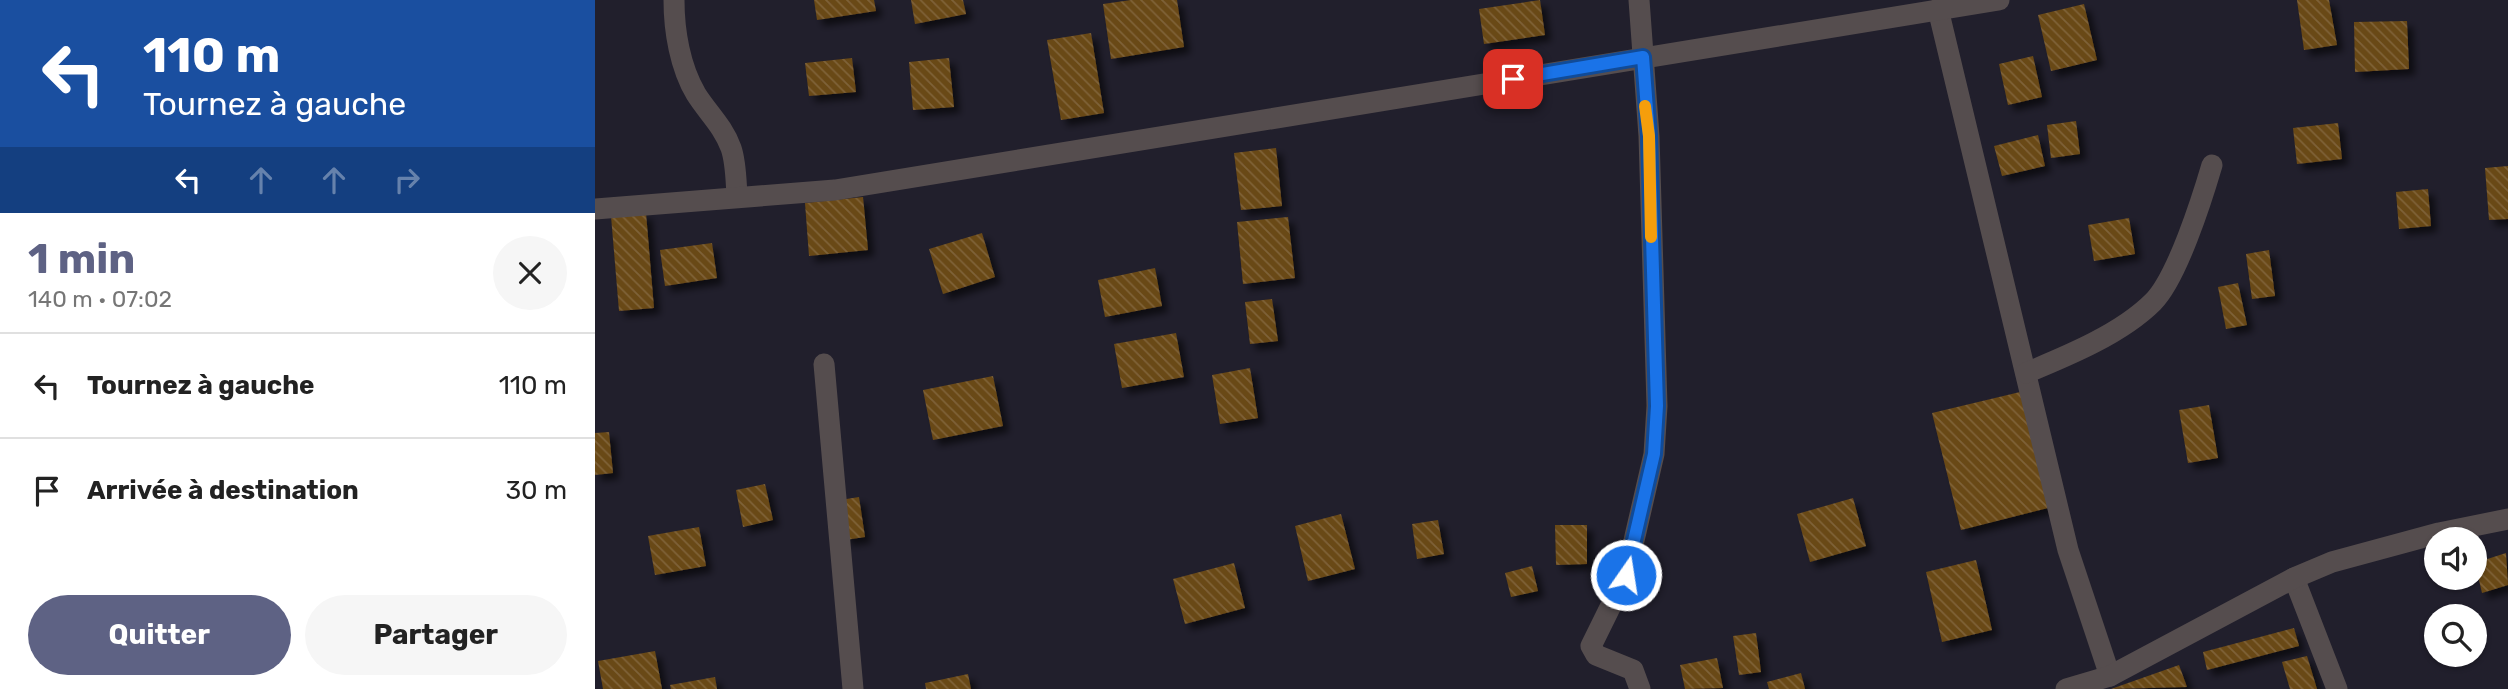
<!DOCTYPE html>
<html lang="fr">
<meta charset="utf-8">
<style>
:root{--surface:#fff;--page:#f6f6f6;--text:#222;--muted:#767676;--line:#e0e0e0;--accent:#5e6284}
body{margin:0;font-family:Rubik,sans-serif;background:var(--page);color:var(--text);height:100vh;display:flex;flex-direction:column;font-size:26px;white-space:nowrap}
*{box-sizing:border-box;margin:0}
p{font-size:23px;color:var(--muted)}
.icon{flex:none;width:38px;height:38px;fill:none;stroke:currentColor;stroke-width:2;stroke-linecap:round;stroke-linejoin:round}
.map{position:relative;flex:1;overflow:hidden}
.panel{display:flex;flex-direction:column;background:var(--surface);width:595px}
.panel>*{flex:none}
.top-card{background:#1a4fa0;color:#fff;overflow:hidden}
.fabs{position:absolute;left:1829px;top:527px;display:grid;gap:14px}
.fabs a{display:grid;place-items:center;width:63px;height:63px;border-radius:50%;background:var(--surface);box-shadow:0 2px 5px #0004;font-size:35px}
.pin{position:absolute;display:grid;place-items:center;width:60px;height:60px;color:#fff;margin:-30px;border-radius:14px;box-shadow:0 4px 10px #0006}
.me{position:absolute;width:77px;margin:-38px;rotate:13deg;stroke-linejoin:round;filter:drop-shadow(0 0 5px #0008)}
.turn{display:flex;align-items:center;gap:24px;height:147px;padding:0 28px;font-size:32px}
.turn .icon{width:91px;height:91px;stroke-width:2.5}
.turn b{display:block;font-size:49px;line-height:60px}
.lanes{display:flex;align-items:center;height:66px;padding:0 28px;background:#0003;justify-content:center;gap:35px;direction:ltr}
.lanes .off{opacity:.35}
.round{display:grid;place-items:center;flex:none;width:74px;height:74px;border-radius:37px;background:var(--page)}
.summary{display:flex;align-items:center;justify-content:space-between;height:119px;padding:0 28px}
h1{font-size:42px;font-weight:700;line-height:52px;color:var(--accent)}
.button{display:flex;gap:14px;margin-top:auto;padding:14px 28px}
.button a{flex:1;height:80px;border-radius:42px;background:var(--accent);color:#fff;font-size:28px;font-weight:700;line-height:80px;text-align:center}
.button a+a{background:var(--page);color:var(--text)}
ul{padding:0;list-style:none}
li{display:flex;align-items:center;gap:21px;height:105px;padding:0 28px;border-top:2px solid var(--line)}
li div{flex:1}
li b{display:block;font-size:26px}
li em{font-style:normal}
main{display:flex;flex:1;min-height:0}
.map>svg:first-child{display:block}
.building{fill:url(#building-back-hatch);filter:url(#shadow)}
.lines{fill:none;stroke-linecap:round;stroke-linejoin:round}
.minor{stroke:#554d4e;stroke-width:21}
.route-casing{stroke:#114b97;stroke-width:18}
.route{stroke:#1a73e8;stroke-width:12}
.slow{stroke:#f59e0b;stroke-width:12}
</style>
<main>
<section class="panel">
<div class="top-card">
<div class="turn"><svg class="icon" aria-label="left" viewBox="0 0 24 24"><path d="M17 20v-9H6M10 6l-5 5 5 5"/></svg><div><b>110 m</b>Tournez à gauche</div></div>
<div class="lanes"><svg class="icon" aria-label="left" viewBox="0 0 24 24"><path d="M17 20v-9H6M10 6l-5 5 5 5"/></svg><svg class="icon off" aria-label="ahead" viewBox="0 0 24 24"><path d="M12 20V5M6 11l6-6 6 6"/></svg><svg class="icon off" aria-label="ahead" viewBox="0 0 24 24"><path d="M12 20V5M6 11l6-6 6 6"/></svg><svg class="icon off" aria-label="right" viewBox="0 0 24 24"><path d="M7 20v-9h11M14 6l5 5-5 5"/></svg></div>
</div>
<div class="summary"><div><h1>1 min</h1><p>140 m · 07:02</p></div><a class="round"><svg class="icon" aria-label="close" viewBox="0 0 24 24"><path d="M6 6l12 12M18 6L6 18"/></svg></a></div>
<ul>
<li><svg class="icon" aria-label="left" viewBox="0 0 24 24"><path d="M17 20v-9H6M10 6l-5 5 5 5"/></svg><div><b>Tournez à gauche</b></div><em>110 m</em></li>
<li><svg class="icon" aria-label="arrive" viewBox="0 0 24 24"><path d="M6 21V4h12l-3 4 3 4H6"/></svg><div><b>Arrivée à destination</b></div><em>30 m</em></li>
</ul>
<div class="button"><a>Quitter</a><a>Partager</a></div>
</section>
<div class="map">
<svg width="1913" height="689" viewBox="0 0 1913 689">
<defs>
<pattern id="building-back-hatch" width="6" height="6" patternUnits="userSpaceOnUse" patternTransform="scale(1.75)"><rect width="6" height="6" fill="#694817"/><path d="M-1 5l2 2M0 0l6 6M5-1l2 2" fill="none" stroke="#7e6238"/></pattern>
<filter id="shadow"><feDropShadow dx="6" dy="6" stdDeviation="3.5" flood-color="#0009"/></filter>
</defs>
<rect width="100%" height="100%" fill="#211f2c"/>
<!-- building -->
<g class="building">
<polygon points="219,0 279,0 281,11 222,20"/>
<polygon points="316,0 368,0 371,14 320,24"/>
<polygon points="536,0 582,0 589,47 516,59 508,4"/>
<polygon points="945,0 950,35 889,44 884,9"/>
<polygon points="1702,0 1734,0 1742,45 1709,50"/>
<polygon points="1489,4 1502,60 1456,71 1443,15"/>
<polygon points="1812,21 1814,69 1760,72 1759,22"/>
<polygon points="496,33 509,113 466,120 452,40"/>
<polygon points="1438,56 1447,97 1413,105 1404,64"/>
<polygon points="257,58 261,92 214,96 210,63"/>
<polygon points="354,58 359,107 318,110 314,62"/>
<polygon points="1481,121 1485,154 1456,158 1452,125"/>
<polygon points="1743,123 1747,159 1702,164 1698,128"/>
<polygon points="1443,135 1450,166 1407,176 1399,146"/>
<polygon points="681,148 687,206 646,210 639,153"/>
<polygon points="1913,166 1913,219 1894,220 1890,168"/>
<polygon points="1833,189 1836,226 1804,229 1801,192"/>
<polygon points="268,197 273,250 214,256 210,203"/>
<polygon points="51,213 59,308 24,311 16,216"/>
<polygon points="693,217 700,278 648,284 642,222"/>
<polygon points="1534,218 1540,254 1499,261 1493,225"/>
<polygon points="387,233 400,277 348,294 334,249"/>
<polygon points="117,243 122,278 70,286 65,250"/>
<polygon points="1674,250 1680,296 1657,299 1651,254"/>
<polygon points="560,268 567,306 510,317 503,280"/>
<polygon points="1643,283 1652,325 1631,329 1623,287"/>
<polygon points="677,299 683,341 655,344 650,302"/>
<polygon points="581,333 589,377 527,388 519,344"/>
<polygon points="655,368 663,418 625,424 617,375"/>
<polygon points="398,376 408,426 338,440 328,390"/>
<polygon points="1425,392 1453,508 1366,530 1337,413"/>
<polygon points="1614,405 1623,458 1593,463 1584,410"/>
<polygon points="14,432 18,473 0,475 0,433"/>
<polygon points="170,484 178,520 148,527 141,490"/>
<polygon points="264,497 270,537 250,540 245,500"/>
<polygon points="1258,498 1271,546 1215,562 1202,514"/>
<polygon points="746,514 760,569 713,581 700,526"/>
<polygon points="843,520 849,554 822,559 817,524"/>
<polygon points="960,525 992,525 992,564 961,565"/>
<polygon points="104,527 111,566 60,575 53,536"/>
<polygon points="1911,553 1913,585 1887,593 1880,563"/>
<polygon points="1381,560 1397,630 1347,642 1331,572"/>
<polygon points="639,563 650,608 590,624 578,579"/>
<polygon points="937,566 943,591 916,597 910,573"/>
<polygon points="1699,628 1704,646 1612,670 1608,652"/>
<polygon points="1161,633 1166,672 1144,675 1138,636"/>
<polygon points="60,651 67,689 8,689 3,661"/>
<polygon points="1712,656 1722,689 1695,689 1687,662"/>
<polygon points="1122,658 1128,688 1090,689 1085,665"/>
<polygon points="1584,665 1592,687 1516,689"/>
<polygon points="1206,673 1210,689 1174,689 1172,682"/>
<polygon points="373,674 376,689 331,689 330,683"/>
<polygon points="120,677 122,689 76,689 75,685"/>
</g>
<g class="lines">
<!-- minor -->
<g class="minor">
<path d="M79 0C79 31 85 67 101 94 113 113 128 126 136 148 141 162 141 181 142 196"/>
<polyline points="1044,0 1054,136 1062,406 1059,454 1031,575 996,646 1001,655 1038,670 1045,689"/>
<polyline points="1343,9 1473,550 1515,676"/>
<polyline points="0,209 240,190 1404,0"/>
<polyline points="229,364 258,689"/>
<path d="M1431 373C1472 356 1526 334 1558 302 1582 278 1607 199 1617 165"/>
<polyline points="1699,578 1742,689"/>
<polyline points="1471,689 1515,676 1699,578 1737,562 1844,533 1913,519"/>
</g>
</g>
<g class="lines">
<!-- route casing -->
<g class="route-casing">
<polyline id="route" points="918,79 1048,57 1054,136 1062,406 1059,454 1031,575"/>
</g>
<!-- route -->
<use href="#route" class="route"/>
<!-- slow -->
<polyline class="slow" points="1050,106 1054,136 1056,237"/>
</g>
</svg>
<div class="fabs">
<a><svg class="icon" aria-label="sound" viewBox="0 0 24 24"><path d="M4 9h4l5-4v14l-5-4H4zM17 9q2 3 0 6"/></svg></a>
<a><svg class="icon" aria-label="search" viewBox="0 0 24 24"><circle cx="10" cy="10" r="6"/><path d="M15 15l6 6"/></svg></a>
</div>
<div class="pin" style="left:918px;top:79px;background:#d93025"><svg class="icon" aria-label="arrive" viewBox="0 0 24 24"><path d="M6 21V4h12l-3 4 3 4H6"/></svg></div>
<svg class="me" style="left:1031px;top:575px" viewBox="-20 -20 40 40"><circle r="17" fill="#1a73e8" stroke="#fff" stroke-width="3"/><path d="M0-11L8 9 0 5-8 9z" fill="#fff"/></svg>
</div>
</main>
